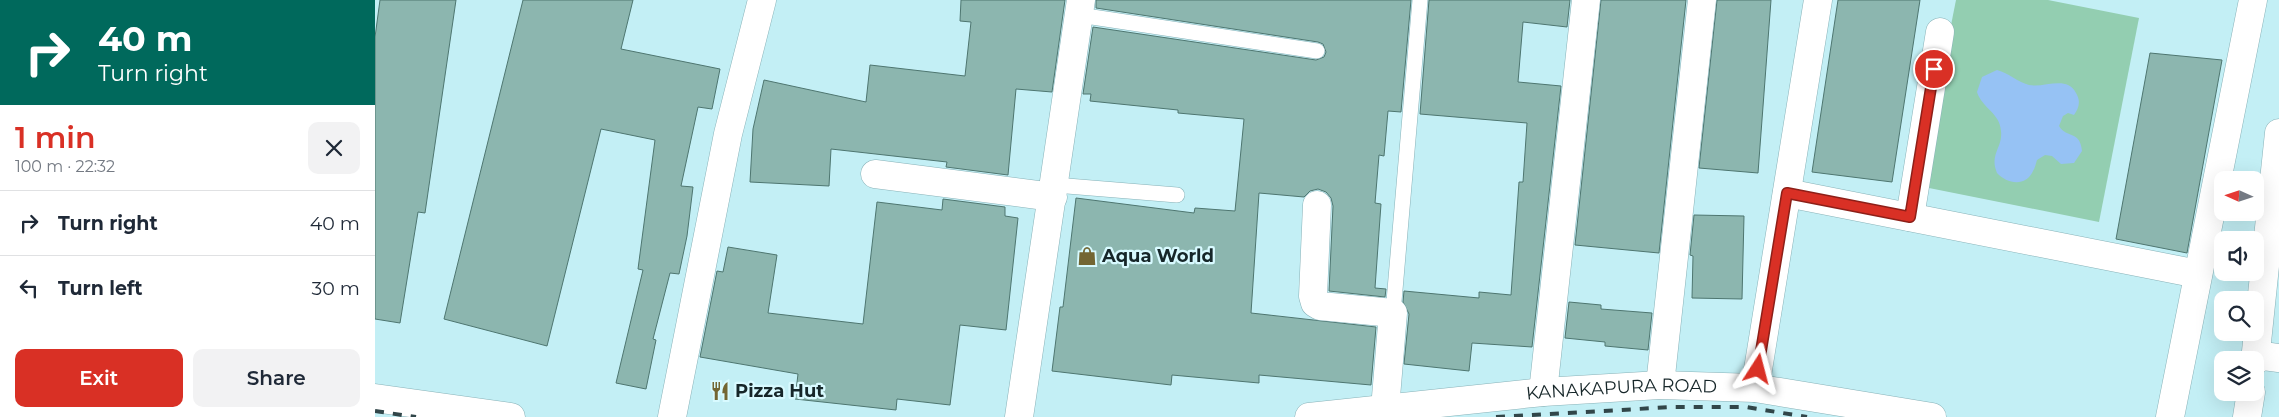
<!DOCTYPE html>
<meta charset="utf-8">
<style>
:root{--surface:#fff;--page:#f2f2f3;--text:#1f2937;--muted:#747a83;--line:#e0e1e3;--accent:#d93025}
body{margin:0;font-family:Montserrat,sans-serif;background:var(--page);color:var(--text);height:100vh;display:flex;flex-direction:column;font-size:19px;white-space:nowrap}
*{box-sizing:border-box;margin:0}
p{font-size:16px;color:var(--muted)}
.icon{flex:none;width:28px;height:28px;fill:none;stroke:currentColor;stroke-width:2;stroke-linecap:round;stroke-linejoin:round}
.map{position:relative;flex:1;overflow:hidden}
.side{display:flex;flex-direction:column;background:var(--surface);width:375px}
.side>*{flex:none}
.guide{background:#00695c;color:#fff;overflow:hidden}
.needle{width:32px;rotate:273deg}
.tools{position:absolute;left:1839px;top:171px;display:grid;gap:10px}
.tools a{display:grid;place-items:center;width:50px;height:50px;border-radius:10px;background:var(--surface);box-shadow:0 5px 20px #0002;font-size:25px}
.pin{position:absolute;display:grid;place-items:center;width:42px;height:42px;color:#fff;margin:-21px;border:2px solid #fff;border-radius:50%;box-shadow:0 1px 5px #0007}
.me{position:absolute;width:55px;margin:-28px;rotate:9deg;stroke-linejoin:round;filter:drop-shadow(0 0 4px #0008)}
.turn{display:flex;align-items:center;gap:18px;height:105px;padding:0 15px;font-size:22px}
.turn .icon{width:65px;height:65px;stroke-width:2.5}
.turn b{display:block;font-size:35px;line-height:42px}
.round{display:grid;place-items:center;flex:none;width:52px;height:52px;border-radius:10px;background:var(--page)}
.head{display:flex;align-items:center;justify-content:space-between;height:85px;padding:0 15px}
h1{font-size:30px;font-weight:600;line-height:38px;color:var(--accent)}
.cta{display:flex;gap:10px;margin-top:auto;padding:10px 15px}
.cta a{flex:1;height:58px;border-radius:10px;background:var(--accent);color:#fff;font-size:20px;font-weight:600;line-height:58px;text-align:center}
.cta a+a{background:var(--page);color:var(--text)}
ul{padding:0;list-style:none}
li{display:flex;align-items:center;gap:15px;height:65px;padding:0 15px;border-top:1px solid var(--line)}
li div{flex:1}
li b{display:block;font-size:19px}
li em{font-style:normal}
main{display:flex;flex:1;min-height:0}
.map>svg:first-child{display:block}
.green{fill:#93ceb1}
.water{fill:#96c2f4}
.building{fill:#8cb6af;stroke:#4e7670}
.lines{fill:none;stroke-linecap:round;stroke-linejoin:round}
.service-casing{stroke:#88b2b8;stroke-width:16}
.minor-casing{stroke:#88b2b8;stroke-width:29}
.trunk-casing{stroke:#88b2b8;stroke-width:29}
.service{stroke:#fff;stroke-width:15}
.minor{stroke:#fff;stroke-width:28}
.trunk{stroke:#fff;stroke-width:28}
.rail{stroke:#314649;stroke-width:4;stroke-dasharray:9 9;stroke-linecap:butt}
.route-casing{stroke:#8d1f18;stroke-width:12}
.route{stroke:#d93025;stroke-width:9}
.labels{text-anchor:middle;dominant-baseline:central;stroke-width:4.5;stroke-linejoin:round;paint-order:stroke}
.poi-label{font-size:18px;font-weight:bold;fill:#162629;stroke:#d8faff;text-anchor:start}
.street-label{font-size:18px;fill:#162629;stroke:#d8faff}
</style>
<main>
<section class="side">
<div class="guide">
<div class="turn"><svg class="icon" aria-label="right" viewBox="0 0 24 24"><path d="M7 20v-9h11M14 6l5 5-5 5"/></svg><div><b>40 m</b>Turn right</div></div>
</div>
<div class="head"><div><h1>1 min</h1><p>100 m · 22:32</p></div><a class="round"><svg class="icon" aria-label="close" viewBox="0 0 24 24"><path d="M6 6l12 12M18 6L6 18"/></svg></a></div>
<ul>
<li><svg class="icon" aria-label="right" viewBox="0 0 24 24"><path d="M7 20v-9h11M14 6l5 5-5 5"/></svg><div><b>Turn right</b></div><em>40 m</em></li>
<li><svg class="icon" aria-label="left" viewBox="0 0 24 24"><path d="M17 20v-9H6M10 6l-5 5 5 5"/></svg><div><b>Turn left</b></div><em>30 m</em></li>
</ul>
<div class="cta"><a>Exit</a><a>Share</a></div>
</section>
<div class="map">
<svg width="1904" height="417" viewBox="0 0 1904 417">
<rect width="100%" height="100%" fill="#c3eff5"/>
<!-- green -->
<polygon class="green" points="1581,0 1673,0 1764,18 1724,222 1544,186"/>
<!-- water -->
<path class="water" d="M1622 70C1634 73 1642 82 1654 85 1670 88 1692 75 1701 93 1706 101 1704 108 1699 115L1693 113 1688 116 1684 126C1692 139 1705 130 1707 151L1699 163 1686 164 1677 156 1670 155 1662 160C1661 163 1660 168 1658 171 1651 187 1632 184 1622 173 1614 154 1628 148 1626 131 1625 113 1607 108 1602 92L1607 77Z"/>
<!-- building -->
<g class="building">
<polygon points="5,0 81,0 50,213 43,212 25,323 0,319 0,37"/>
<polygon points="148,0 258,0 246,49 345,69 337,109 323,107 306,186 318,187 312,236 304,274 295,273 278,339 281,340 271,389 241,383 268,270 263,269 280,140 226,129 172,346 69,319"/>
<polygon points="586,0 690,0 677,92 641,89 633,175 571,167 572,162 456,149 454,186 375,182 378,129 389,80 491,102 495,65 590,76 596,22 585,21"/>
<polygon points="721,0 1036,0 1026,112 1013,111 1009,156 1004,155 1000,203 1006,204 1000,288 1011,289 1010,297 954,291 958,206 956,198 951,192 943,189 935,191 929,197 884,193 876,313 1001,327 996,385 884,375 884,383 797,375 796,385 677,371 685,307 688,307 701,198 819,213 820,208 860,211 869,119 803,113 803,110 715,101 716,94 708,94 718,27 941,60 949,57 951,52 948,44 943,42 721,8"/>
<polygon points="1054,0 1195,0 1192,27 1148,22 1143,82 1186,86 1157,347 1097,343 1094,371 1029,364 1034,314 1028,302 1029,291 1104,298 1104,292 1136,295 1144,182 1148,182 1152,123 1045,114"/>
<polygon points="1226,0 1311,0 1284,253 1200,245"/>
<polygon points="1342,0 1396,0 1383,173 1324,168"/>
<polygon points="1463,0 1545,0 1517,182 1437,172"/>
<polygon points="1775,53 1847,60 1812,253 1741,239"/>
<polygon points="568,199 630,207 630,216 643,218 631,330 585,325 575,405 522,399 521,410 420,399 423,374 325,357 342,271 348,272 353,247 402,255 393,313 488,324 502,202 567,210"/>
<polygon points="1319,215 1369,216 1367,299 1317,298 1318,256 1315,255"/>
<polygon points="1194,302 1226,305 1226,309 1277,313 1273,350 1230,346 1230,342 1190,338"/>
</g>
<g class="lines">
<!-- service casing -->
<g class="service-casing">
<g id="service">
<polyline points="704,15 942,51"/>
<polyline points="680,185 802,195"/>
<polyline points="1018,313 1045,0"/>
</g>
</g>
<!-- minor casing -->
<g class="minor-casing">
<g id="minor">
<polyline points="500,174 678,197"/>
<polyline points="1412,193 1823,274"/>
<polyline points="942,205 938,296 940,303 945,306 1018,313 1010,409"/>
<polyline points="1535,217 1565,32"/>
<polyline points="1881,355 1904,358"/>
<polyline points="1880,361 1904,133"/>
<polyline points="1285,385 1327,0"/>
<polyline points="1380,388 1443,0"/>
<polyline points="1168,392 1211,0"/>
<polyline points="297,417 353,134 387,0"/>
<polyline points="644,417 706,0"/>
<polyline points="1795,417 1878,0"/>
<polyline points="1872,417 1876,392"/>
</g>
</g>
<!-- trunk casing -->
<g class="trunk-casing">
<g id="trunk">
<polyline points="0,398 136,417"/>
<path id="s1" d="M934 417 1168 392 1285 385 1380 388 1557 417"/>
</g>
</g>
<!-- service -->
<use href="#service" class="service"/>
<!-- minor -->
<use href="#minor" class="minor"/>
<!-- trunk -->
<use href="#trunk" class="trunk"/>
<!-- rail -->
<g class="rail">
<polyline points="0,411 41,417"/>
<polyline points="1121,417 1298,407 1371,407 1432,417"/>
</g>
</g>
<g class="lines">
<!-- route casing -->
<g class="route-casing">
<polyline id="route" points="1383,369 1412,193 1535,217 1559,69"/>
</g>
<!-- route -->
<use href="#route" class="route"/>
</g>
<!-- icons -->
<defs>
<g id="shop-bare" transform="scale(1.5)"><path d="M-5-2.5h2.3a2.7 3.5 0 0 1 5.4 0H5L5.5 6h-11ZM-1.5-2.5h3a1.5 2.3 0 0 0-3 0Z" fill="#736633" stroke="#d8faff" stroke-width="2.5" paint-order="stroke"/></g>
<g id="restaurant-bare" transform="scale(1.5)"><path d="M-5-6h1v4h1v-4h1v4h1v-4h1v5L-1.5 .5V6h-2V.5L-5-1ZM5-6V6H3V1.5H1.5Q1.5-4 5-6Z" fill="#736633" stroke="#d8faff" stroke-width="2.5" paint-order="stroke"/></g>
</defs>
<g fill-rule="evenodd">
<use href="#shop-bare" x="712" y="256"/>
<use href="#restaurant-bare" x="345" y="391"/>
</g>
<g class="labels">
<!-- poi labels -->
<g class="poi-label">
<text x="727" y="256">Aqua World</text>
<text x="360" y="391">Pizza Hut</text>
</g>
<!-- street labels -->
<g class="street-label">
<text stroke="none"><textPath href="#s1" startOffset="314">KANAKAPURA ROAD</textPath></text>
</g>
</g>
</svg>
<div class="tools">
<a><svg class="needle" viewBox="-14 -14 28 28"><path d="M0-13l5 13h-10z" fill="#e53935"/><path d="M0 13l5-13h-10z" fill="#747a83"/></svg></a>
<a><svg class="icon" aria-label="sound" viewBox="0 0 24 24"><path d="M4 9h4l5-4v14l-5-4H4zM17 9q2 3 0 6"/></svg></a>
<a><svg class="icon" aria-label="search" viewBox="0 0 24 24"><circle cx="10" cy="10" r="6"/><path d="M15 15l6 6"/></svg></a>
<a><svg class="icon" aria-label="layers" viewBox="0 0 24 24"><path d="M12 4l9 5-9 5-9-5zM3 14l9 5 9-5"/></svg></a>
</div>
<div class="pin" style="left:1559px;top:69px;background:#d93025"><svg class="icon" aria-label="arrive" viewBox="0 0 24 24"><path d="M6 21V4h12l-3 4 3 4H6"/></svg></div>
<svg class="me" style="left:1383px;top:369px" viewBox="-20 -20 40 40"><path d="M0-17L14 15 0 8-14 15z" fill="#d93025" stroke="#fff" stroke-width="4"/></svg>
</div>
</main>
